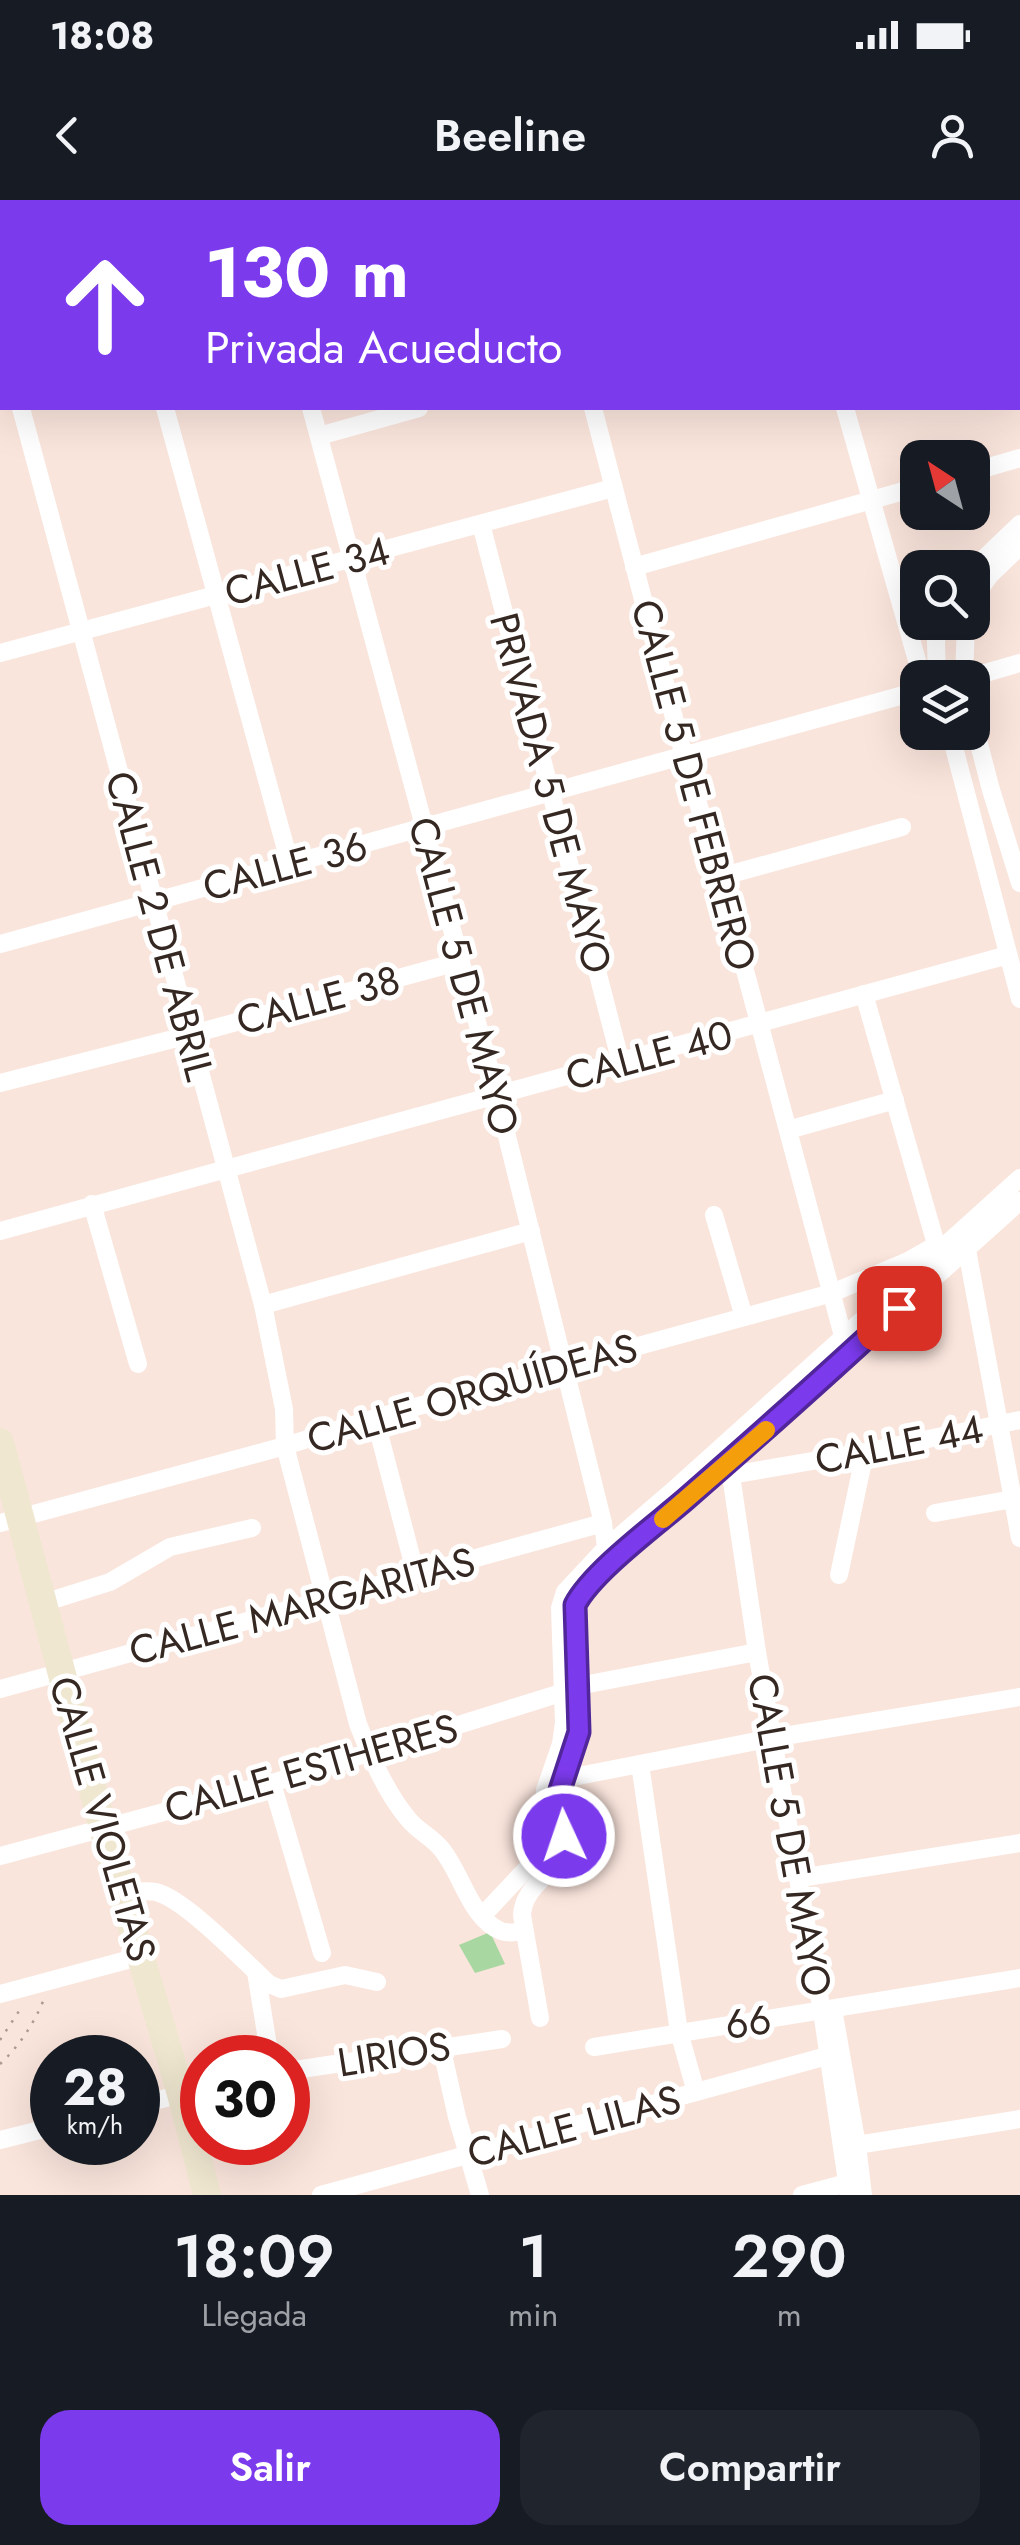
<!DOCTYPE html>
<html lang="es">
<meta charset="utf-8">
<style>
:root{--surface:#171b24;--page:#20242c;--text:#f1f3f6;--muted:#9ea1a6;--accent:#7c3aed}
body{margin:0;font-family:Jost,sans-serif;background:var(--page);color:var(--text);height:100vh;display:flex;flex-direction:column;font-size:38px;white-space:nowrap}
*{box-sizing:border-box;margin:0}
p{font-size:32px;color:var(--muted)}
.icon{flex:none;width:55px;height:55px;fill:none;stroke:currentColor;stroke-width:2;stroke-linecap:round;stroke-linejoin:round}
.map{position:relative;height:1995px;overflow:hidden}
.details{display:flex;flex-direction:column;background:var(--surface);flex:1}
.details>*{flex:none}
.hud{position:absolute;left:0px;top:0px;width:1020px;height:210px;box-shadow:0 10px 40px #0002;background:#7c3aed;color:#fff;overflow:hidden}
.needle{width:65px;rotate:324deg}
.buttons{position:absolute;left:900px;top:240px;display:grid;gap:20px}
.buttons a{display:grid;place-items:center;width:90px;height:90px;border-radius:20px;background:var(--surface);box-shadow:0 10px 40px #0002;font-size:50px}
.speed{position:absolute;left:30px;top:1835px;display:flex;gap:20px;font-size:50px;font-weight:700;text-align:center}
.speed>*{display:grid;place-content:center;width:130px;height:130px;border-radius:50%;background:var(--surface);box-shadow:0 10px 40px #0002;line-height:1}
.speed small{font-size:25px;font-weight:400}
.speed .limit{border:15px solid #d22;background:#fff;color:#111}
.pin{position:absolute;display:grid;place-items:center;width:85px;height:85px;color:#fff;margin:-42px;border-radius:20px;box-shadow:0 5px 15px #0006}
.me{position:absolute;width:110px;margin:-55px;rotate:357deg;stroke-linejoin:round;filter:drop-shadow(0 0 8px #0008)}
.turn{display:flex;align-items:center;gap:35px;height:210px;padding:0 40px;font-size:45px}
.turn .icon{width:130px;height:130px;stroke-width:2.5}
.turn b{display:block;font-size:70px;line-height:85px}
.eta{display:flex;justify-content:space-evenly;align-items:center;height:170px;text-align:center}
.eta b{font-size:60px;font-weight:600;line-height:70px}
.cta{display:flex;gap:20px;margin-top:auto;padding:20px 40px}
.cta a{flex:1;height:115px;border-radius:30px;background:var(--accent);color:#fff;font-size:40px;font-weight:600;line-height:115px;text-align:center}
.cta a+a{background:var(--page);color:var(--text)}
.status{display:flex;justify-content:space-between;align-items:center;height:70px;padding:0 50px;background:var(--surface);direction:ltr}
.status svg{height:28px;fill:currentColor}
header{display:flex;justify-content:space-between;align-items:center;height:130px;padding:0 40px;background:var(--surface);font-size:45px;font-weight:600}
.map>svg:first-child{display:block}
.green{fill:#a8d7a1}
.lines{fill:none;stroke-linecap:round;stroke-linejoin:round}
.path{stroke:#ac9b93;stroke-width:2.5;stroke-dasharray:2.5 8;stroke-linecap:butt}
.street{stroke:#fff;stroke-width:18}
.secondary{stroke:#f0e7d0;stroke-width:28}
.route-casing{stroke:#51269a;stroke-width:25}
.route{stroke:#7c3aed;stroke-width:18}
.slow{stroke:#f59e0b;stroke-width:18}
.labels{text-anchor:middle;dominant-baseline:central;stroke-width:10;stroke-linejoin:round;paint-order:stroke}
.street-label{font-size:40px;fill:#352822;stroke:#fff}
</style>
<div class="status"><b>18:08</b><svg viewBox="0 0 49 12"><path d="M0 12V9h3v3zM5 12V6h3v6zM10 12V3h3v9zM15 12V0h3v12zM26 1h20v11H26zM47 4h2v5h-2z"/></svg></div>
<header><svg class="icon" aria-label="back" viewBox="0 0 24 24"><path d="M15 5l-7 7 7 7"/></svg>Beeline<svg class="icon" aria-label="person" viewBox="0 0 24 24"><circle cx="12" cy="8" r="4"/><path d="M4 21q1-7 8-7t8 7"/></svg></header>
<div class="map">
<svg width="1020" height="1995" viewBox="0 0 1020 1995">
<rect width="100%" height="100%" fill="#fae5dc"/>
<!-- green -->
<polygon class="green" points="490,1732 505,1764 475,1773 459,1745"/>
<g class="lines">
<!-- path -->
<g class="path">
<polyline points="0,1840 21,1808"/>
<path d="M0 1864C19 1846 34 1824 44 1799"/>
</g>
<!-- street -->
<g class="street">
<polyline points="256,0 257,2"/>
<polyline points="539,0 539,2"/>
<polyline points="599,2 608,0"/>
<polyline points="1018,37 1020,36"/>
<polyline points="0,130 2,139"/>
<polyline points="0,166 2,166"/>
<path d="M21 208 263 1105 284 1209 285 1246 358 1524C371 1557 386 1593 409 1620 419 1632 434 1638 443 1651 462 1675 471 1719 501 1731 509 1734 517 1732 524 1731"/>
<polyline points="165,208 290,664"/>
<polyline points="311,208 497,896 603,1323 606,1348"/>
<polyline points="593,208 684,556 720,677 843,1136"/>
<polyline points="845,208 922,478"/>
<polyline points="319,236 419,208"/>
<polyline points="972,272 1020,258"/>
<polyline points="481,324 621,863"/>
<polyline points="634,367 918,287"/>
<polyline points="972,370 1020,324"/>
<polyline points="972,400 990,375 1020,346"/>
<polyline points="0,453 613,288"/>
<polyline points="937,478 936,441 940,422"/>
<polyline points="964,478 966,422"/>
<polyline points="968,478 1020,463"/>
<polyline points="972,517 991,590 1020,683"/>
<polyline points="950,532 1020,799"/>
<polyline points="720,677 902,627"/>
<polyline points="0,744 918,491"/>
<polyline points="864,794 938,1051"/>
<polyline points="0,883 189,835 461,761"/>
<polyline points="788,930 895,900"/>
<polyline points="92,1004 138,1164"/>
<polyline points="714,1015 744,1117"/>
<polyline points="0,1031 1008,755"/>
<polyline points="967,1050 1020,1338"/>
<polyline points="263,1105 531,1031"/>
<polyline points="375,1218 416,1375"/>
<polyline points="721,1270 731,1275 865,1252 1020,1220"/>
<polyline points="731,1275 757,1452 822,1811 849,1995"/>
<polyline points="935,1313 1013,1299"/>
<polyline points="0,1323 285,1246 375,1218 832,1093 908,1061 936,1045"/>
<polyline points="839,1375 865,1252"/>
<polyline points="43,1403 110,1382 170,1347 252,1328"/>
<polyline points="578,1486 757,1452"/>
<polyline points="0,1489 603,1323"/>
<polyline points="640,1564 679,1832 696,1892"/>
<polyline points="563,1579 772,1538 1020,1497"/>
<polyline points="272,1583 322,1753"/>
<polyline points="0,1656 272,1583 564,1492"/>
<polyline points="800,1678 1020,1643"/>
<path d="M123 1693C134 1692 145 1690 156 1692 185 1699 244 1761 269 1784L281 1789 345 1775 377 1782"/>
<polyline points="482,1716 531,1664 546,1644 545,1590 561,1544 564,1523 560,1408 565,1392 606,1348 677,1287 1020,978"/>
<polyline points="256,1772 270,1858"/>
<polyline points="0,1794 142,1756"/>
<polyline points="833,1809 857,1945 863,1995"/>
<path d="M540 1818 522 1715C524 1684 556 1675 563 1649 568 1632 559 1611 560 1593 561 1573 575 1553 579 1533L575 1405 580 1395 616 1359 753 1241 1020 1001"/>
<polyline points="441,1846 457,1917 480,1995"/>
<polyline points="594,1847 1020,1778"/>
<polyline points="288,1871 502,1839"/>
<polyline points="138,1905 202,1889"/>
<polyline points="0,1940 52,1927"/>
<polyline points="857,1945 1020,1919"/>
<polyline points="321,1995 827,1856"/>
<polyline points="802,1995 847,1983"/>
</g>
<!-- secondary -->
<polyline class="secondary" points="0,1242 103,1628 181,1894 207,1995"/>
</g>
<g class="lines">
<!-- route casing -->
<g class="route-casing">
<path id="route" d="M564 1636 560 1590 579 1532 575 1405C592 1372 656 1325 686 1299 758 1236 829 1173 899 1108"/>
</g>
<!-- route -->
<use href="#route" class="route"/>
<!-- slow -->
<polyline class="slow" points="663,1319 766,1230"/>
</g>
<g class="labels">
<!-- street labels -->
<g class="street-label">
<text transform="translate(307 371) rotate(-15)">CALLE 34</text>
<text transform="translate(694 585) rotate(75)">CALLE 5 DE FEBRERO</text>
<text transform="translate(551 593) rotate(75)">PRIVADA 5 DE MAYO</text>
<text transform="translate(285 666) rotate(-15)">CALLE 36</text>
<text transform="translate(160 726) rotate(75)">CALLE 2 DE ABRIL</text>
<text transform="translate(464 776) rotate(75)">CALLE 5 DE MAYO</text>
<text transform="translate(318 800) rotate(-15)">CALLE 38</text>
<text transform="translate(649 855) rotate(-15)">CALLE 40</text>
<text transform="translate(472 1193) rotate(-16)">CALLE ORQUÍDEAS</text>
<text transform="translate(899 1244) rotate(-11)">CALLE 44</text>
<text transform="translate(302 1406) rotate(-15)">CALLE MARGARITAS</text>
<text transform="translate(311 1568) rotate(-16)">CALLE ESTHERES</text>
<text transform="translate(103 1619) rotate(74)">CALLE VIOLETAS</text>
<text transform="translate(790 1635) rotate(80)">CALLE 5 DE MAYO</text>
<text transform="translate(748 1822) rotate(-8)">66</text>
<text transform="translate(394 1854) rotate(-9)">LIRIOS</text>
<text transform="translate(574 1926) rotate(-15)">CALLE LILAS</text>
</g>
</g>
</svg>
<div class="buttons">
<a><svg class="needle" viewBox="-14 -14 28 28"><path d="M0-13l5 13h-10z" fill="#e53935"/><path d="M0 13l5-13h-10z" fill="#9ea1a6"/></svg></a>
<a><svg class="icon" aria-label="search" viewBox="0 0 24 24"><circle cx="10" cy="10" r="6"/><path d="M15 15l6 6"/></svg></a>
<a><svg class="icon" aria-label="layers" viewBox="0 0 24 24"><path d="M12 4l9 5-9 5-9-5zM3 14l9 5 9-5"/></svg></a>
</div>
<div class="speed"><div>28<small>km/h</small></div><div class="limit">30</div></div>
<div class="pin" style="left:899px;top:1108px;background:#d93025"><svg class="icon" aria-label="arrive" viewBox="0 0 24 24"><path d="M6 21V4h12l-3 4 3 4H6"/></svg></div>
<svg class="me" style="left:564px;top:1636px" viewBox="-20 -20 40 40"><circle r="17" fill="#7c3aed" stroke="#fff" stroke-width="3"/><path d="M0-11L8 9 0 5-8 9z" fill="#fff"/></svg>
<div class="hud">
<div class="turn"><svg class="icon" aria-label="ahead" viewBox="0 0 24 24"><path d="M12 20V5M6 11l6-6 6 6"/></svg><div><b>130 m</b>Privada Acueducto</div></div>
</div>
</div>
<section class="details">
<div class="eta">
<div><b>18:09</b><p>Llegada</p></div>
<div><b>1</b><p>min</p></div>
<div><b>290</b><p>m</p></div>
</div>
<div class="cta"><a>Salir</a><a>Compartir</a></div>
</section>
